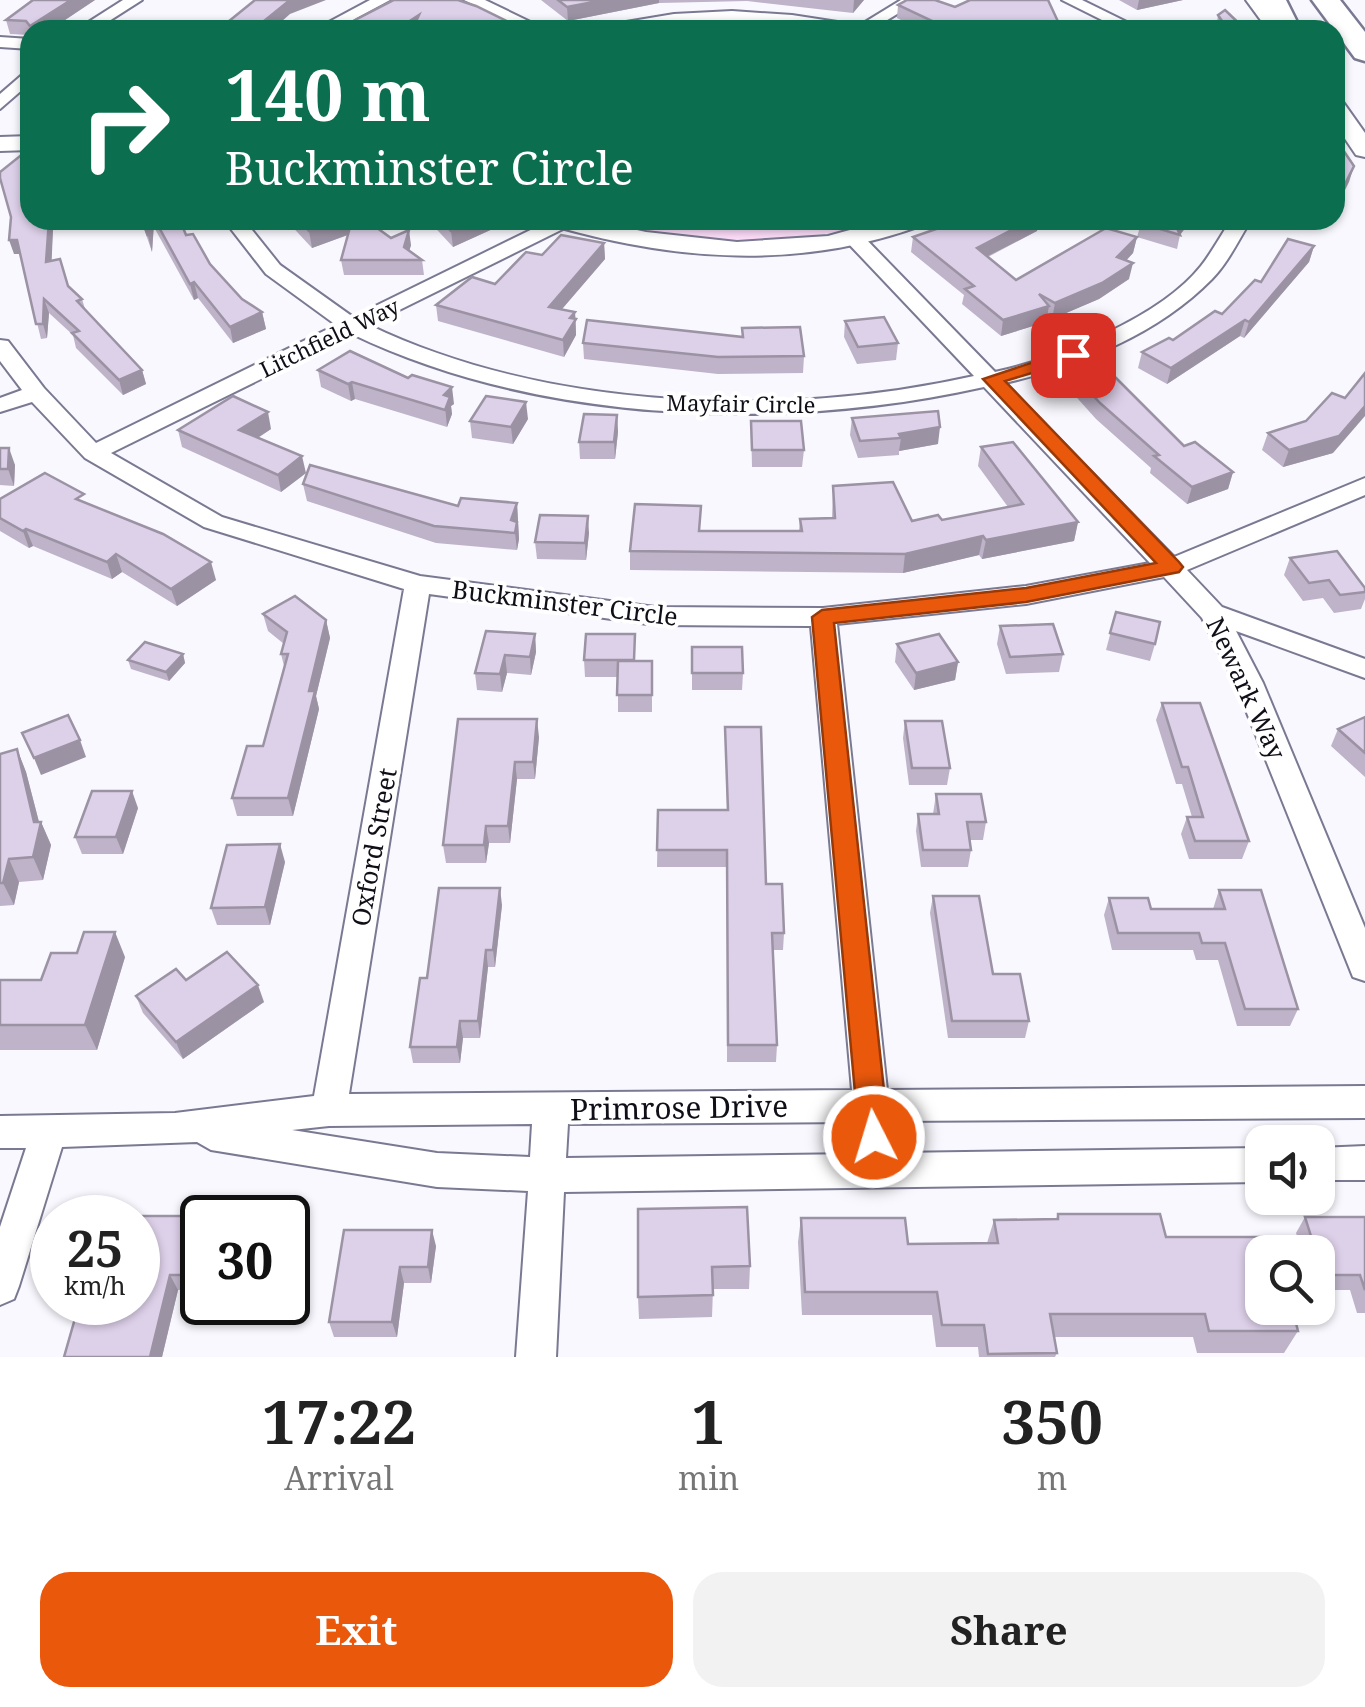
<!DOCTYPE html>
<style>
:root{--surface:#fff;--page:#f2f2f2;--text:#222;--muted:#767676;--accent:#ea580c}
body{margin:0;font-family:"Noto Serif",serif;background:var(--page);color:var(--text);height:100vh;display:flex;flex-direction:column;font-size:38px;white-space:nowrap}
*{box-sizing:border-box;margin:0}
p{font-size:32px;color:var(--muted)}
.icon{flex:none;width:55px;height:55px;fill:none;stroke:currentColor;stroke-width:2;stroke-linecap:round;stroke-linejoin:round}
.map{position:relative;height:1357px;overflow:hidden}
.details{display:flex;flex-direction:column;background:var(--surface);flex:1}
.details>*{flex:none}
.hud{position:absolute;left:20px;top:20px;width:1325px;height:210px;border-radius:30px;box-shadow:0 2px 8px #0004;background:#0b6e4f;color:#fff;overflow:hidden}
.fabs{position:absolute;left:1245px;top:1125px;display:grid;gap:20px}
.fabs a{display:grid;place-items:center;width:90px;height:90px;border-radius:20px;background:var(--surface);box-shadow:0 2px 8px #0004;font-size:50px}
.speed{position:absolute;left:30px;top:1195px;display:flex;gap:20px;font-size:50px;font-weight:700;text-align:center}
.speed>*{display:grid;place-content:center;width:130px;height:130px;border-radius:50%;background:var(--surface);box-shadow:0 2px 8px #0004;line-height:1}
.speed small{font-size:25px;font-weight:400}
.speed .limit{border:5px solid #111;border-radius:15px;background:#fff;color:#111}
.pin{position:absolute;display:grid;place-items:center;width:85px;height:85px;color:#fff;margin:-42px;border-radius:20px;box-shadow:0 5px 15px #0006}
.me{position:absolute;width:110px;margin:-55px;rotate:355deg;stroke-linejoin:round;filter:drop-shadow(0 0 8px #0008)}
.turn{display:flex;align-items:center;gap:35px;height:210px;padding:0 40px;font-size:45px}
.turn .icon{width:130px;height:130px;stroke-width:2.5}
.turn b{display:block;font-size:70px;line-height:85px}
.eta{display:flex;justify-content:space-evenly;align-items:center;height:170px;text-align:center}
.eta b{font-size:60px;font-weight:700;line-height:70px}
.cta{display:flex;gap:20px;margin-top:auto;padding:20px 40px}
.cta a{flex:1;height:115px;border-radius:30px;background:var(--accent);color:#fff;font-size:40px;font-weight:700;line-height:115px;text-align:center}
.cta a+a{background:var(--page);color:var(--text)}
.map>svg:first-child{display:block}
.green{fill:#feddfa}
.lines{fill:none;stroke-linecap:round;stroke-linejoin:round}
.street-casing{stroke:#7a7992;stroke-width:4}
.secondary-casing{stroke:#7a7992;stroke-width:4}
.highway-casing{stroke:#7a7992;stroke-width:5}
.street{fill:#fff;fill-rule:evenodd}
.secondary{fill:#fff;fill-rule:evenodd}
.highway{fill:#fff;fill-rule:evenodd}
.wall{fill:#beb3c8}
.shaded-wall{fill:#9b92a3}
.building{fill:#ddd0e9;stroke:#9b92a3;stroke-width:2.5}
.route{fill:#ea580c;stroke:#983908;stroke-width:2.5}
.labels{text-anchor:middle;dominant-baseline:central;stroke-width:8;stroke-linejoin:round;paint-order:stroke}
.far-street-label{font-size:22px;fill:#100f18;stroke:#fff}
.street-label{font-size:25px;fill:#100f18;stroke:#fff}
.near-street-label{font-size:30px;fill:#100f18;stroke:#fff}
</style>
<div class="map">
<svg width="1365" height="1357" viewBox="0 0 1365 1357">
<rect width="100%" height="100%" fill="#f8f8fe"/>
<!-- green -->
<path class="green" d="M592 220H889C787 248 693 245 592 220Z"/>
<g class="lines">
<!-- street casing -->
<g class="street-casing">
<g id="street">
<polygon points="123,0 142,0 95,30 76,30"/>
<polygon points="370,0 390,0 334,30 314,30"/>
<polygon points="464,0 485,0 547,30 526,30"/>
<polygon points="901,0 920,0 871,30 852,30"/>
<polygon points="1062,0 1082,0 1143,30 1122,30"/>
<polygon points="0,37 30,39 30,49 0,47"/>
<polygon points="30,68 30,83 0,109 0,94"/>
<path d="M224 220H244L280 265 353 317 551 220H573L571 225 369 325C546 410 784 419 974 376L846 241V233H860L995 372C1058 358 1160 318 1201 266 1212 252 1221 235 1231 220H1251C1239 239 1228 263 1212 279 1158 334 1079 366 1005 383L1174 557 1365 478V495L1187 570 1222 607 1365 659V678L1236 631 1263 683 1365 928V981L1353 977 1349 967 1235 683 1202 618 1164 577 1026 604 837 624 887 1090 1365 1086V1118L890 1121 894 1153 1262 1148V1182L564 1192 556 1357H516L528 1191 437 1187 211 1150 197 1142 62 1147 19 1286 14 1299 0 1305V1227L26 1148H0V1116L175 1113 314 1096 404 589 204 527 85 458 32 402 0 412V398L22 390 0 361V340L8 341 44 388 96 443 336 325 266 274ZM352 334C539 424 784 432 984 387L1150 563 1026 586 823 608 655 607 420 576 222 517 111 453ZM429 594 655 625 811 626 852 1090 349 1094ZM855 1122 857 1154 566 1158 568 1124ZM532 1124 530 1157 437 1153 292 1130 329 1126Z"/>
<polygon points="1365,1146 1365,1180 1318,1180 1318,1148"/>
</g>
</g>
<!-- secondary casing -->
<g class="secondary-casing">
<g id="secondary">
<polygon points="1246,0 1267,0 1290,30 1268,30"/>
<polygon points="732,11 792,15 857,25 860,30 732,24 605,30 608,25 674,14"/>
<polygon points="1335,100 1343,102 1365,133 1365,157 1356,155 1335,124"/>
<polygon points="30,136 30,150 0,151 0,137"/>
<path d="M550 220H592L646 232 737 242 828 236 886 220H924L920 226C798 270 677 261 554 226Z"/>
</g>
</g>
<!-- highway casing -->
<g class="highway-casing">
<g id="highway">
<polygon points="1258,0 1286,0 1301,30 1273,30"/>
<polygon points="1312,0 1340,0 1365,32 1365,61 1355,58"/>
</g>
</g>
<!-- street -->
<use href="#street" class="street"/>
<!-- secondary -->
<use href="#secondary" class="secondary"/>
<!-- highway -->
<use href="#highway" class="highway"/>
</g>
<!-- wall -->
<g class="wall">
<polygon points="33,0 95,0 50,30 30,30 30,35 10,34 6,20"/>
<polygon points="541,0 864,0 853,13 747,1 659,3 568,21"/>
<polygon points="1119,0 1183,0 1137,10"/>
<polygon points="898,5 1060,30 921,30 897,18"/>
<polygon points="1218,15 1246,30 1216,30"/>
<polygon points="30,220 53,229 51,261 68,287 82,299 85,309 142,370 146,384 123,395 76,348 73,335 49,313 47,338 41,339 20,254 14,254"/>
<polygon points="141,220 180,220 186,235 210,264 242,299 262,312 266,329 233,343 198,298 194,300 155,229 154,223 152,252"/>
<polygon points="286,220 348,220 349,229 391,238 411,245 409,251 422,260 424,275 344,275 341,260 348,235 312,248"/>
<polygon points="428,220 497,220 497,227 453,247"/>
<polygon points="1142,220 1191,220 1180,235 1177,249 1137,237"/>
<polygon points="1039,221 1037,231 988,257 1016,280 1137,237 1133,253 1126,261 1129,279 1099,299 1052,319 1047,316 1046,322 1001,336 962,304 964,295 911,252 913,237"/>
<polygon points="604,243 605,259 562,309 575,312 576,328 576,335 564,357 438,321 436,305 495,284 542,255"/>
<polygon points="1314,246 1309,262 1244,338 1240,336 1167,384 1138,368 1142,352 1173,340 1222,314 1261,282"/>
<polygon points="845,321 898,343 896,360 857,364 844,337"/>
<polygon points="742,328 804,356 803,373 718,374 584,359 583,343 742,336"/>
<polygon points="318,370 454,404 451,406 452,414 447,427 355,399 351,401 321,387"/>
<polygon points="1074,374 1184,446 1233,472 1228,489 1187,504 1150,473 1151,468 1096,419 1070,390"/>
<polygon points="617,415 618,432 615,459 580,459 579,442"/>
<polygon points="852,418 938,444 899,451 899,455 858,458 850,435"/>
<polygon points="528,419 513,444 472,438 470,421"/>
<polygon points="751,421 804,450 802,467 752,467"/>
<polygon points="271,429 258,438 306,473 281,492 182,447 178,430"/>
<polygon points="1268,433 1333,453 1283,467 1262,450"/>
<polygon points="981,447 1078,522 1074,541 982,559 979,555 903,573 630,570 630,551 700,531 799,531 800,519 832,518 833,486 912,521 942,520 1008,507 978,466"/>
<polygon points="0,448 15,465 14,486 0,485"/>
<polygon points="303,484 458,506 517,503 519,539 517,550 436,543 307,501"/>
<polygon points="0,499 87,503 216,580 177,606 122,572 112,579 33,546 29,548 0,531"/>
<polygon points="589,533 586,560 537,559 535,542"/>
<polygon points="1290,558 1365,588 1365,599 1361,609 1334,613 1323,598 1303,601 1284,575"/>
<polygon points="1116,612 1155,644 1150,661 1106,650"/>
<polygon points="263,614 326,620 330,638 316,696 319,709 293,816 237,816 232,798 263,746 284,666 281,654 284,644 268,631"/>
<polygon points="1000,626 1063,654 1059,672 1006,674 997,644"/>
<polygon points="535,634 536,652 531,675 507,673 502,692 477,690 475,673"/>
<polygon points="586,634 635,661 652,661 652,712 618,712 618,677 585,677 584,660"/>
<polygon points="897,644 958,662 955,680 914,690 895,662"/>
<polygon points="692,647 743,673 742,690 692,690"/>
<polygon points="183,654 185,663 169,681 131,669 128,660"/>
<polygon points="1162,703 1249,841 1242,859 1189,859 1181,834 1187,817 1192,817 1182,784 1176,784 1156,720"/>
<polygon points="1365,717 1365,777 1331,746 1338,729"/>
<polygon points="458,719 539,737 535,779 517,779 510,843 489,843 486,863 446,863 443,845"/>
<polygon points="905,721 950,768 947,785 909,785 903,738"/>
<polygon points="725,727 766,884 784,933 783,950 772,950 777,1045 776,1062 727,1062 727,867 657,867 658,810 727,810"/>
<polygon points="17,749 26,772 39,822 41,822 51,845 43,880 19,882 14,905 0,906 0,754"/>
<polygon points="936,794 986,822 983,840 970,840 971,850 968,867 921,867 916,831 918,814 933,814"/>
<polygon points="138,808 123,854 82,854 75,837"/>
<polygon points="285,862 270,925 217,925 211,908"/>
<polygon points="1219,890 1298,1009 1290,1026 1237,1026 1218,960 1196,960 1193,950 1112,950 1104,915 1109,898 1151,909 1213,909"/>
<polygon points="933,896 1029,1021 1025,1038 948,1038 930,913"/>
<polygon points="502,905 495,967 488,967 480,1038 463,1038 460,1063 413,1063 410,1047 427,978"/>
<polygon points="125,957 97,1050 0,1050 0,980 41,980"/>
<polygon points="186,980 264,1002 183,1059 143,1013 136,996"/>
<polygon points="747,1207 750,1266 749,1289 713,1289 712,1317 639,1319 638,1297"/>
<polygon points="1058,1214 1166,1237 1298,1331 1284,1353 1197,1353 1193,1337 1054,1337 1057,1353 1055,1357 979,1357 978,1347 936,1347 932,1315 802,1315 798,1242 801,1218 908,1244 987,1243 994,1220 1056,1219"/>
<polygon points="1305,1217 1365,1217 1365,1313 1357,1313 1350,1290 1318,1290 1318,1252 1302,1252 1296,1233"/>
<polygon points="202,1218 202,1290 178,1290 162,1357 64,1357 89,1315"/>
<polygon points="344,1230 436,1246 431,1283 404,1283 397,1337 334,1337 329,1322"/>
</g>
<!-- shaded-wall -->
<g class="shaded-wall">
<polygon points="71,0 95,0 50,30 31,30 30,26"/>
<polygon points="290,0 326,0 290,14 272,30 253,30"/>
<polygon points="604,0 659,0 659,3 568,21 567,7"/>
<polygon points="854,0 864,0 853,13"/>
<polygon points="1139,0 1183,0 1137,10"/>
<polygon points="419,15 421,30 396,30"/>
<polygon points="1354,166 1349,182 1335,210 1339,196"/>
<polygon points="49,220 50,220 53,229 51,276 46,262"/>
<polygon points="149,220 153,220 154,223 152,252 148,236"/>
<polygon points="341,220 348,220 350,234 312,248 309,231"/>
<polygon points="476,220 497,220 497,227 453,247 451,231"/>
<polygon points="1031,220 1040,220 1037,231 974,263 977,248"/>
<polygon points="1184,220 1191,220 1180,235 1177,228"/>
<polygon points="409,230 411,245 406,262 404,247"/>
<polygon points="1137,237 1133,253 1114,273 1117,257"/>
<polygon points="9,240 17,240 21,254 14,254"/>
<polygon points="604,243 605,259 550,323 549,307"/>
<polygon points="1314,246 1309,262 1244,338 1249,322"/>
<polygon points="1133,263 1129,279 1099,299 1052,319 1055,303"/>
<polygon points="194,282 198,298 194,300 190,284"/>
<polygon points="44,299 49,313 47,338 43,324"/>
<polygon points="1049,306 1046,322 1001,336 1003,320"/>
<polygon points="262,312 266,329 233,343 230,327"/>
<polygon points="575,312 576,335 564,357 563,340 570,318"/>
<polygon points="1245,320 1240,336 1167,384 1171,368"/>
<polygon points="142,370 146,384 123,395 119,380"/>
<polygon points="352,382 355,399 351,401 348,384"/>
<polygon points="452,387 454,404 451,406 452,414 447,427 444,395"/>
<polygon points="526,402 528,419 513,444 511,427"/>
<polygon points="1365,406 1365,416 1333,453 1283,467 1289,450"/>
<polygon points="268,412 271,429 243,447 239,430"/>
<polygon points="617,415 618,432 615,459 614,442"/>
<polygon points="940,427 938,444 899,451 901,438 899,434"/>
<polygon points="9,448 15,465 14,486 8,469"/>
<polygon points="302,456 306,473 281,492 278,475"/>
<polygon points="1233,472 1228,489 1187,504 1192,487"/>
<polygon points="517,503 519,539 517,550 515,533 511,520"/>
<polygon points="588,516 589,533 586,560 585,543"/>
<polygon points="1078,522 1074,541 982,559 986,540"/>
<polygon points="26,529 33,546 29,548 23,531"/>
<polygon points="983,536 979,555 903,573 905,554"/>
<polygon points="116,554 122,572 112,579 107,562"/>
<polygon points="211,562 216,580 177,606 171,589"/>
<polygon points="326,620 330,638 316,696 319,709 293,816 288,798 309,691"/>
<polygon points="535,634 536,652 531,675 530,657"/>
<polygon points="183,654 185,663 169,681 166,672"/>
<polygon points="505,655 507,673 502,692 500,674"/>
<polygon points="958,662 955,680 914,690 916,673"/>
<polygon points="537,719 539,737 535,779 533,762"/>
<polygon points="80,740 86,757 41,775 34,758"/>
<polygon points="17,749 26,772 40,826 41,822 51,845 43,880 33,857 34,822"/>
<polygon points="515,762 517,779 510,843 508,826"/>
<polygon points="132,791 138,808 123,854 116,837"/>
<polygon points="486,826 489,843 486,863 484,845"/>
<polygon points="280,844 285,862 270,925 265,907"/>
<polygon points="9,859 19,882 14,905 3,883"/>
<polygon points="500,888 502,905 495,967 493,950"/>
<polygon points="115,932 125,957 97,1050 85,1025"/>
<polygon points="486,950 488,967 480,1038 478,1021"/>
<polygon points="258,985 264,1002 183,1059 176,1042"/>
<polygon points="460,1021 463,1038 460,1063 457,1047"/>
<polygon points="432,1230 436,1246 431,1283 428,1267"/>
<polygon points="202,1244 202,1290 195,1275"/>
<polygon points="400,1267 404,1283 397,1337 392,1322"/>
<polygon points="170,1275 178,1290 162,1357 150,1357"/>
</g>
<!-- building -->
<g class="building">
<polygon points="33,0 71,0 30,26 26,21 6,20"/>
<polygon points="255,0 290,0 253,30 218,30"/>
<polygon points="394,0 458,0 476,6 515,25 500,30 412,30 419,15 396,30 341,30 357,19"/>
<polygon points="558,0 604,0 567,7"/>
<polygon points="907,0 935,0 955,7 970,0 1048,0 1061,28 1051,30 951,30 898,5"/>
<polygon points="1225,10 1246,30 1228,30 1218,15"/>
<polygon points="1335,141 1337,141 1354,166 1339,196 1335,195"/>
<polygon points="30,148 30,220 49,220 46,262 60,259 68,286 82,299 77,301 142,370 119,380 72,333 79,331 44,299 43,324 36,324 17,240 9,240 11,217 0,178 0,172"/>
<polygon points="142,220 149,220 148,236"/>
<polygon points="155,220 180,220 186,235 193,234 210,264 242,299 262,312 230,327 194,282 190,284"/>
<polygon points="299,220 341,220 309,231"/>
<polygon points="352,220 366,220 391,238 409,230 404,247 422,260 341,260"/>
<polygon points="441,220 476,220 451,231"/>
<polygon points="962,220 1031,220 977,248 1016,280 1106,228 1137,237 1117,257 1133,263 1102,283 1055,303 1039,294 1049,306 1003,320 965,289 974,286 913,237"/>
<polygon points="1142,220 1184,220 1177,228 1180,235 1140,223"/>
<polygon points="561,235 604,243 549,307 575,312 570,318 576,319 563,340 436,305 472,277 495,284 526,252 542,255"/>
<polygon points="1288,239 1314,246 1249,322 1245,320 1171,368 1142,352 1169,338 1173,340 1215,311 1222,314 1255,280 1261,282"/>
<polygon points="884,317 898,343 858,347 845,321"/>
<polygon points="587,320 743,337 742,328 800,327 804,356 718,357 583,343"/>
<polygon points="350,351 408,378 412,375 452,387 444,395 450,397 445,410 352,382 348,384 318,370"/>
<polygon points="1106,368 1184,446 1195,442 1233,472 1192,487 1154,456 1159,455 1100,403 1074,374"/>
<polygon points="1365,373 1365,406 1339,436 1289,450 1268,433 1306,421 1332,393 1345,398"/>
<polygon points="233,396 268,412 239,430 302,456 278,475 178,430"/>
<polygon points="486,396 526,402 511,427 470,421"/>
<polygon points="938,411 940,427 899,434 901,438 860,441 852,418"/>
<polygon points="584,414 617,415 614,442 579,442"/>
<polygon points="751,421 801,421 804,450 752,450"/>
<polygon points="1013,442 1078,522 986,540 983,536 905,554 630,551 635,504 701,506 699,531 802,531 800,519 835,518 833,486 893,482 912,521 938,515 942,520 1023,504 981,447"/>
<polygon points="0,448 9,448 8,469 0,469"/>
<polygon points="310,465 458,506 461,498 517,503 511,520 517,522 515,533 434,526 303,484"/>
<polygon points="45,473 84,494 76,499 163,534 211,562 171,589 116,554 107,562 26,529 23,531 0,518 0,499"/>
<polygon points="540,515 588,516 585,543 535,542"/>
<polygon points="1337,551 1365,588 1365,592 1340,595 1329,580 1309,583 1290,558"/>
<polygon points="295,596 326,620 309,691 315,691 288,798 232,798 247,746 263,746 288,654 281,654 287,632 263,614"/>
<polygon points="1116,612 1160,622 1155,644 1110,633"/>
<polygon points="1053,624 1063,654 1010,657 1000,626"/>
<polygon points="486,631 535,634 530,657 505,655 500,674 475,673"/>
<polygon points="586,634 635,634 634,660 584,660"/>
<polygon points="939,634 958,662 916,673 897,644"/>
<polygon points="145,642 183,654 166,672 128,660"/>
<polygon points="692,647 742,647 743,673 692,673"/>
<polygon points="618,661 652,661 652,695 617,695"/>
<polygon points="1162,703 1200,703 1249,841 1195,841 1187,817 1203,817 1188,767 1182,767"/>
<polygon points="68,715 80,740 34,758 22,733"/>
<polygon points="1365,717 1365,753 1338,729"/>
<polygon points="458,719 537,719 533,762 515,762 508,826 486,826 484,845 443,845"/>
<polygon points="905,721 942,721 950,768 912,768"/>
<polygon points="725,727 761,727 766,884 782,884 784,933 772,933 777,1045 728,1045 727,850 657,850 658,810 728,810"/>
<polygon points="17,749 34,822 41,822 33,857 9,859 3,883 0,883 0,754"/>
<polygon points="92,791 132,791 116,837 75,837"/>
<polygon points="936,794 981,794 986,822 967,822 971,850 923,850 918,814 939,814"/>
<polygon points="280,844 265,907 211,908 227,845"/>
<polygon points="439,888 500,888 493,950 486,950 478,1021 460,1021 457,1047 410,1047 420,978 427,978"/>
<polygon points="1219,890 1261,890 1298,1009 1245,1009 1225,943 1202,943 1199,933 1118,933 1109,898 1148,898 1151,909 1225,909"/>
<polygon points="933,896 979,896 993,974 1020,974 1029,1021 952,1021"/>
<polygon points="84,932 115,932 85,1025 0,1025 0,980 41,980 51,953 77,953"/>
<polygon points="227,952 258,985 176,1042 136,996 176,969 186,980"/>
<polygon points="747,1207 750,1266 712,1267 713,1295 638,1297 638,1209"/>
<polygon points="1058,1214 1160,1214 1166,1237 1272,1237 1276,1252 1262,1252 1262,1308 1292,1308 1298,1331 1209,1331 1205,1314 1050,1314 1057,1353 988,1354 984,1325 942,1325 937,1292 805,1292 801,1218 905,1218 908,1244 998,1243 994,1220 1058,1219"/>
<polygon points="116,1216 209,1216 209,1218 202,1218 202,1244 195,1275 170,1275 150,1357 64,1357 76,1315 89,1315 92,1302 138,1302 138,1218 116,1218"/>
<polygon points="1305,1217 1365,1217 1365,1290 1360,1275 1322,1275 1318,1259 1318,1252 1316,1252"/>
<polygon points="344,1230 432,1230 428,1267 400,1267 392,1322 329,1322"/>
</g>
<!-- route -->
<polygon class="route" points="1073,349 1082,355 1079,359 1005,381 1179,562 1183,567 1179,572 1026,602 834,623 889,1137 884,1147 874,1151 863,1147 859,1137 812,617 822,610 1026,588 1156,563 983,379"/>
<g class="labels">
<!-- far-street labels -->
<g class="far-street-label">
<text transform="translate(329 337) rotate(-26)">Litchfield Way</text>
<text transform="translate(741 403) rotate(1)">Mayfair Circle</text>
</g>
<!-- street labels -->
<g class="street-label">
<text transform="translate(565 602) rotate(7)">Buckminster Circle</text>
<text transform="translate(1247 688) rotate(65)">Newark Way</text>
<text transform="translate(373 847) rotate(-80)">Oxford Street</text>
</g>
<!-- near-street labels -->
<g class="near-street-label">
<text transform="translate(679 1107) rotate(-1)">Primrose Drive</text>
</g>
</g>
</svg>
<div class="fabs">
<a><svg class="icon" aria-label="sound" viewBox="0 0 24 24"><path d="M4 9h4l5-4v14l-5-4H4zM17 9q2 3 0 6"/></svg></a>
<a><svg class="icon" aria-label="search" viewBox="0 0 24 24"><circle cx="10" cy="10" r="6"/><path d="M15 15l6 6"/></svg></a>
</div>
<div class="speed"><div>25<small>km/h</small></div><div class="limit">30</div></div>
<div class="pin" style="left:1073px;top:355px;background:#d93025"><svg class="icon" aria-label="arrive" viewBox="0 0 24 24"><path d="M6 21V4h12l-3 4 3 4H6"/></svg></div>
<svg class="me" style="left:874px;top:1137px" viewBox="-20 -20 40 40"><circle r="17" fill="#ea580c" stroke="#fff" stroke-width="3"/><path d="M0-11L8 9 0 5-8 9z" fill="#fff"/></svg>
<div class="hud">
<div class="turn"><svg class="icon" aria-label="right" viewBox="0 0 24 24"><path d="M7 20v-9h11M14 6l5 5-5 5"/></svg><div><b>140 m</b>Buckminster Circle</div></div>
</div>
</div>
<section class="details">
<div class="eta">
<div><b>17:22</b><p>Arrival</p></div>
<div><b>1</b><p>min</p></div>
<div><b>350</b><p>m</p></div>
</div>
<div class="cta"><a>Exit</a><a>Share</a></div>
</section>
